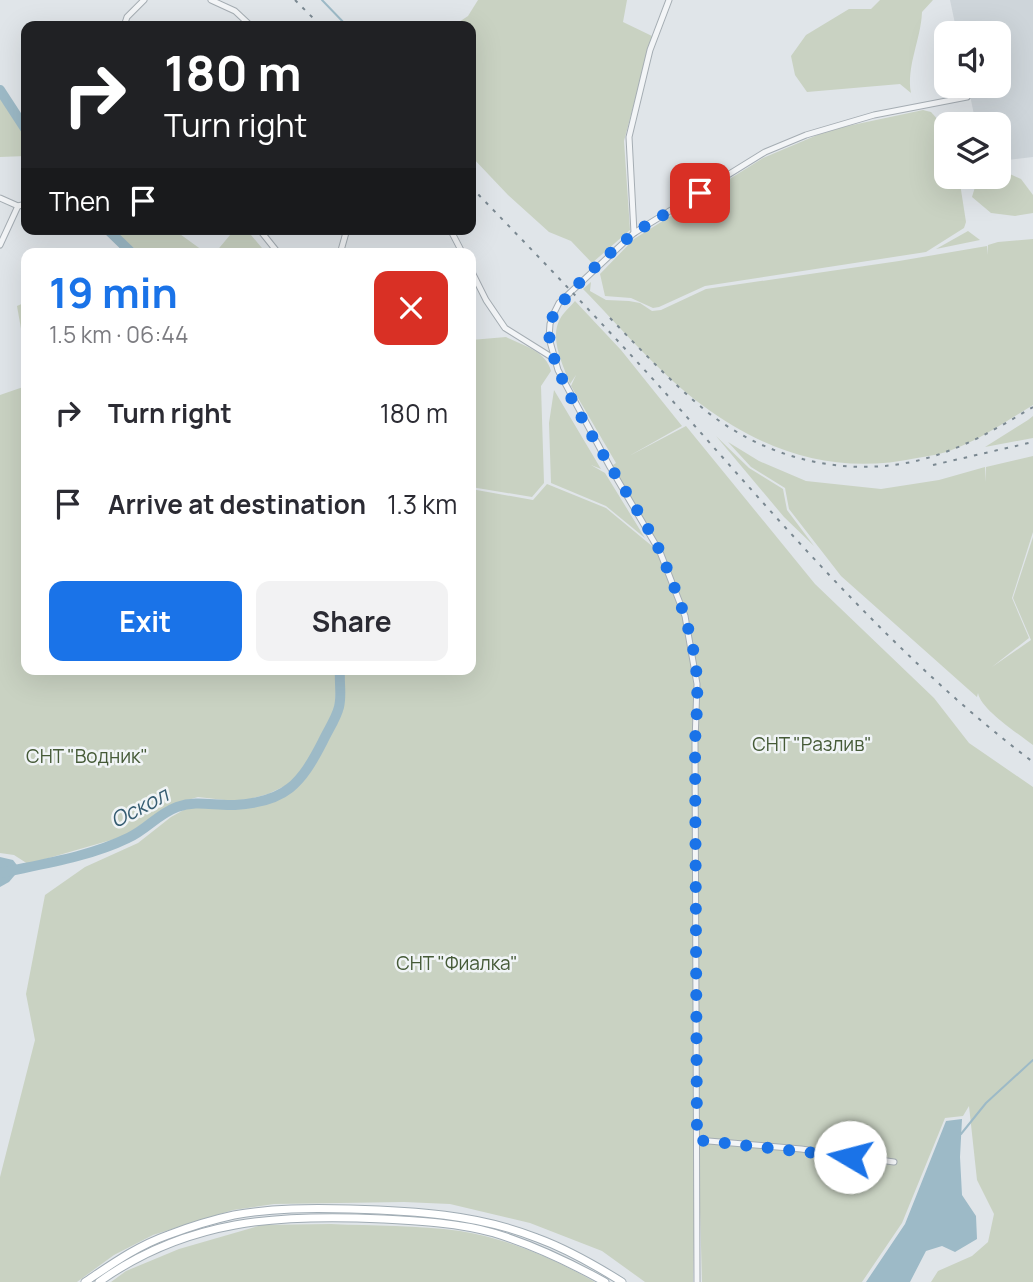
<!DOCTYPE html>
<meta charset="utf-8">
<style>
:root{--surface:#fff;--page:#f2f2f3;--text:#2b2b33;--muted:#7c7c81;--accent:#1a73e8}
body{margin:0;font-family:Manrope,sans-serif;background:var(--page);color:var(--text);height:100vh;display:flex;flex-direction:column;font-size:26px;white-space:nowrap}
*{box-sizing:border-box;margin:0}
p{font-size:23px;color:var(--muted)}
.icon{flex:none;width:38px;height:38px;fill:none;stroke:currentColor;stroke-width:2;stroke-linecap:round;stroke-linejoin:round}
.map{position:relative;flex:1;overflow:hidden}
.panel{position:absolute;left:21px;top:248px;width:455px;height:427px;display:flex;flex-direction:column;background:var(--surface);border-radius:14px;box-shadow:0 7px 28px #0002}
.panel>*{flex:none}
.guide{position:absolute;left:21px;top:21px;width:455px;height:214px;border-radius:14px;box-shadow:0 7px 28px #0002;background:#202124;color:#fff;overflow:hidden}
.controls{position:absolute;left:934px;top:21px;display:grid;gap:14px}
.controls a{display:grid;place-items:center;width:77px;height:77px;border-radius:14px;background:var(--surface);box-shadow:0 7px 28px #0002;font-size:35px}
.pin{position:absolute;display:grid;place-items:center;width:60px;height:60px;color:#fff;margin:-30px;border-radius:14px;box-shadow:0 4px 10px #0006}
.me{position:absolute;width:77px;margin:-38px;rotate:278deg;stroke-linejoin:round;filter:drop-shadow(0 0 5px #0008)}
.turn{display:flex;align-items:center;gap:24px;height:147px;padding:0 28px;font-size:32px}
.turn .icon{width:91px;height:91px;stroke-width:2.5}
.turn b{display:block;font-size:49px;line-height:60px}
.then{display:flex;align-items:center;height:66px;padding:0 28px;background:#0003;gap:14px;font-size:26px}
.round{display:grid;place-items:center;flex:none;width:74px;height:74px;border-radius:14px;background:var(--page)}
.summary{display:flex;align-items:center;justify-content:space-between;height:119px;padding:0 28px}
h1{font-size:42px;font-weight:700;line-height:52px;color:var(--accent)}
.button{display:flex;gap:14px;margin-top:auto;padding:14px 28px}
.button a{flex:1;height:80px;border-radius:14px;background:var(--accent);color:#fff;font-size:28px;font-weight:700;line-height:80px;text-align:center}
.button a+a{background:var(--page);color:var(--text)}
ul{padding:0;list-style:none}
li{display:flex;align-items:center;gap:21px;height:91px;padding:0 28px}
li div{flex:1}
li b{display:block;font-size:26px}
li em{font-style:normal}
.map>svg:first-child{display:block}
.built{fill:#ced5da}
.green{fill:#c9d2c2}
.water{fill:#9dbac7}
.lines{fill:none;stroke-linecap:round;stroke-linejoin:round}
.stream{stroke:#9dbac7;stroke-width:2}
.river{stroke:#9dbac7;stroke-width:10}
.minor-casing{stroke:#a5adb3;stroke-width:7}
.major-casing{stroke:#a0acb4;stroke-width:9}
.minor{stroke:#f3f5f7;stroke-width:5}
.major{stroke:#fff;stroke-width:7}
.rail{stroke:#7a8891;stroke-width:2;stroke-dasharray:3.5 7;stroke-linecap:butt}
.route{stroke:#1a73e8;stroke-width:12;stroke-dasharray:0 21.6}
.labels{text-anchor:middle;dominant-baseline:central;stroke-width:5;stroke-linejoin:round;paint-order:stroke}
.park-label{font-size:19px;fill:#455a37;stroke:#f0f4f6}
.water-label{font-size:21px;font-style:italic;fill:#355c71;stroke:#f0f4f6}
</style>
<div class="map">
<svg width="1033" height="1282" viewBox="0 0 1033 1282">
<rect width="100%" height="100%" fill="#e0e5e9"/>
<!-- built -->
<polygon class="built" points="950,0 1033,0 1033,157 999,161 999,124 976,124 968,86 999,86 999,33 957,33"/>
<!-- green -->
<g class="green">
<polygon points="478,0 627,0 623,22 652,36 624,141 630,230 592,263 571,241 549,232 508,195 471,156 471,26 453,26 468,16"/>
<path d="M880 0H933L922 12C921 39 906 67 911 93L900 84 807 92 795 75 791 56 806 35 849 9H871Z"/>
<polygon points="0,93 26,134 26,156 0,157"/>
<polygon points="923,110 931,112 947,130 947,177 959,177 966,222 964,228 926,252 705,286 659,307 653,308 631,298 605,296 600,274 634,239 763,158 829,130"/>
<polygon points="999,169 1021,179 1033,195 1033,213 1015,216 991,213 972,197 978,177 999,177"/>
<polygon points="113,229 173,229 206,253 215,253 235,229 246,229 267,254 140,254"/>
<polygon points="968,231 980,240 936,249"/>
<path d="M1033 239V405C1008 420 981 439 954 449 943 454 929 456 917 458 837 475 768 454 702 405 658 372 621 328 583 289L591 282 590 291 606 300 629 301 640 303 652 311 661 310 706 289 899 261 987 246V255L988 245 998 242Z"/>
<path d="M575 301 621 350 682 426 629 456 686 426 815 584 934 698 969 743 1033 787V1282H931L938 1271 972 1256 988 1242 994 1214 977 1180 969 1106 963 1116 945 1118 902 1223 862 1282H702L697 1104 693 1282H645L602 1251 530 1223 450 1204 404 1202 274 1204 233 1210 153 1235 114 1255 77 1282H0V1177L35 1040 26 994 45 895 85 867 138 843 171 817 198 802 232 805 250 803 269 798 294 787 314 758 338 711 340 670H471V489L533 500 547 484 606 508 658 551 610 467 616 463 571 386 576 375 570 384C563 365 549 338 560 319 563 313 570 307 575 301Z"/>
<polygon points="26,302 26,357 17,306"/>
<path d="M506 337C524 346 546 351 551 371L541 386 544 483 532 497 471 487V340Z"/>
<polygon points="26,386 26,670 337,670 335,709 312,756 291,783 268,794 249,799 233,801 198,797 184,801 166,807 125,836 28,864 14,855 0,853 0,395"/>
<polygon points="554,390 601,469 591,465 605,473 645,538 606,506 551,483 549,423"/>
<polygon points="1033,416 1033,438 985,447 1028,420"/>
<polygon points="716,436 749,468 783,489 787,510 814,546 784,517"/>
<path d="M728 442 759 461 806 481 881 489 939 480 985 467V482L986 467 1033 456V532L1012 598 1029 638 992 667 1031 640 1013 598 1033 537V745C1019 734 981 710 978 693L977 697 841 576 789 509 785 488 751 467Z"/>
<path d="M331 1224C374 1226 417 1225 460 1231 506 1238 555 1259 595 1282H111L126 1271 179 1249 262 1225Z"/>
</g>
<!-- water -->
<g class="water">
<polygon points="0,857 13,860 20,869 9,882 0,887"/>
<polygon points="962,1119 960,1157 962,1195 976,1216 977,1239 955,1252 942,1246 926,1251 910,1282 866,1282 905,1224 946,1121"/>
</g>
<g class="lines">
<!-- stream -->
<g class="stream">
<polyline points="322,0 347,26"/>
<polyline points="961,1134 986,1103 1033,1060"/>
</g>
<!-- river -->
<g class="river">
<polyline points="0,90 26,130"/>
<polyline points="107,229 133,254"/>
<path d="M0 873C42 864 89 857 128 838 146 830 158 814 177 807 197 800 214 806 235 805 286 802 301 784 323 741 328 730 336 719 339 707 342 695 339 683 340 670"/>
</g>
<!-- minor casing -->
<g class="minor-casing">
<g id="minor">
<polyline points="211,0 235,11 251,26"/>
<polyline points="124,26 127,17 144,0"/>
<polyline points="0,198 18,206 26,204"/>
<polyline points="259,229 279,254"/>
<polyline points="450,229 463,254"/>
<polyline points="634,233 629,137 650,50 669,0"/>
<polyline points="0,245 18,206"/>
<polyline points="340,254 347,229"/>
<polyline points="471,270 486,300 505,328 553,358"/>
<polyline points="697,1140 801,1149 894,1162"/>
<polyline points="697,1282 695,742 697,684 685,616 660,552 610,467 558,370 549,338 550,324 554,313 559,303 634,233 765,152 806,135 874,115 967,97"/>
</g>
</g>
<!-- major casing -->
<g class="major-casing">
<g id="major">
<path d="M85 1282C112 1264 137 1246 168 1235 189 1227 211 1220 234 1215 272 1208 311 1208 350 1209 413 1211 477 1214 537 1238 567 1249 595 1265 622 1282"/>
<path d="M99 1282C187 1219 279 1214 383 1219 420 1221 458 1223 494 1233 533 1245 569 1262 605 1282"/>
</g>
</g>
<!-- minor -->
<use href="#minor" class="minor"/>
<!-- major -->
<use href="#major" class="major"/>
<!-- rail -->
<g class="rail">
<polyline points="295,0 321,26"/>
<path d="M471 187C541 259 611 332 678 407 789 532 899 661 1033 762"/>
<path d="M610 318C641 350 672 383 706 411 774 465 867 483 948 451 978 440 1006 423 1033 407"/>
<polyline points="933,465 1033,442"/>
</g>
</g>
<g class="lines">
<!-- route -->
<path class="route" d="M700 193C679 206 657 218 636 232 617 245 554 302 550 324 539 373 641 505 662 556 678 596 696 639 697 684 698 703 696 723 695 742L697 1140 850 1157"/>
</g>
<g class="labels">
<!-- park labels -->
<g class="park-label">
<text x="812" y="744">СНТ "Разлив"</text>
<text x="87" y="756">СНТ "Водник"</text>
<text x="457" y="963">СНТ "Фиалка"</text>
</g>
<!-- water labels -->
<g class="water-label">
<text transform="translate(139 807) rotate(-28)">Оскол</text>
</g>
</g>
</svg>
<div class="controls">
<a><svg class="icon" aria-label="sound" viewBox="0 0 24 24"><path d="M4 9h4l5-4v14l-5-4H4zM17 9q2 3 0 6"/></svg></a>
<a><svg class="icon" aria-label="layers" viewBox="0 0 24 24"><path d="M12 4l9 5-9 5-9-5zM3 14l9 5 9-5"/></svg></a>
</div>
<div class="pin" style="left:700px;top:193px;background:#d93025"><svg class="icon" aria-label="arrive" viewBox="0 0 24 24"><path d="M6 21V4h12l-3 4 3 4H6"/></svg></div>
<svg class="me" style="left:850px;top:1157px" viewBox="-20 -20 40 40"><circle r="19" fill="#fff"/><path d="M0-13L10 11 0 6-10 11z" fill="#1a73e8"/></svg>
<div class="guide">
<div class="turn"><svg class="icon" aria-label="right" viewBox="0 0 24 24"><path d="M7 20v-9h11M14 6l5 5-5 5"/></svg><div><b>180 m</b>Turn right</div></div>
<div class="then">Then<svg class="icon" aria-label="arrive" viewBox="0 0 24 24"><path d="M6 21V4h12l-3 4 3 4H6"/></svg></div>
</div>
<section class="panel">
<div class="summary"><div><h1>19 min</h1><p>1.5 km · 06:44</p></div><a class="round" style="background:#d93025;color:#fff"><svg class="icon" aria-label="close" viewBox="0 0 24 24"><path d="M6 6l12 12M18 6L6 18"/></svg></a></div>
<ul>
<li><svg class="icon" aria-label="right" viewBox="0 0 24 24"><path d="M7 20v-9h11M14 6l5 5-5 5"/></svg><div><b>Turn right</b></div><em>180 m</em></li>
<li><svg class="icon" aria-label="arrive" viewBox="0 0 24 24"><path d="M6 21V4h12l-3 4 3 4H6"/></svg><div><b>Arrive at destination</b></div><em>1.3 km</em></li>
</ul>
<div class="button"><a>Exit</a><a>Share</a></div>
</section>
</div>
